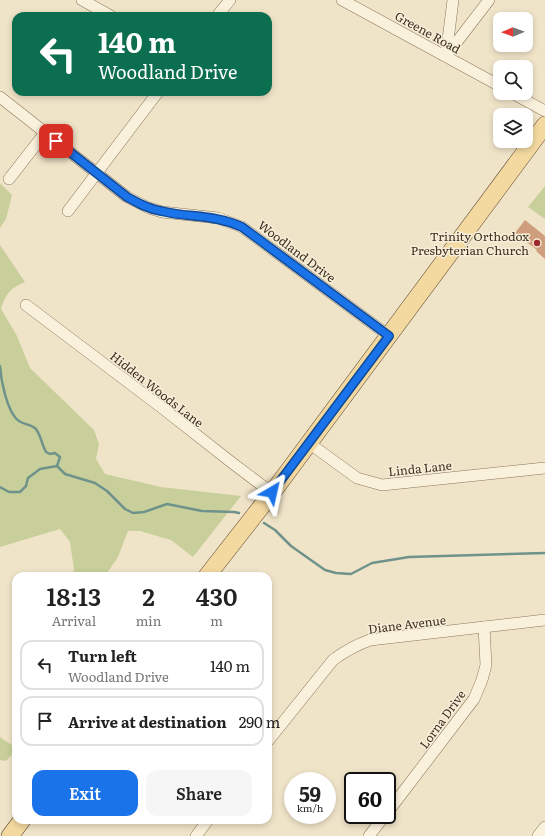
<!DOCTYPE html>
<style>
:root{--surface:#fff;--page:#f6f6f6;--text:#222;--muted:#767676;--line:#e0e0e0;--accent:#1a73e8}
body{margin:0;font-family:Literata,serif;background:var(--page);color:var(--text);height:100vh;display:flex;flex-direction:column;font-size:15px;white-space:nowrap}
*{box-sizing:border-box;margin:0}
p{font-size:13px;color:var(--muted)}
.icon{flex:none;width:22px;height:22px;fill:none;stroke:currentColor;stroke-width:2;stroke-linecap:round;stroke-linejoin:round}
.map{position:relative;flex:1;overflow:hidden}
.drawer{position:absolute;left:12px;top:572px;width:260px;height:252px;display:flex;flex-direction:column;background:var(--surface);border-radius:12px;box-shadow:0 2px 6px #0003}
.drawer>*{flex:none}
.banner{position:absolute;left:12px;top:12px;width:260px;height:84px;border-radius:12px;box-shadow:0 2px 6px #0003;background:#0b6e4f;color:#fff;overflow:hidden}
.needle{width:26px;rotate:269deg}
.controls{position:absolute;left:493px;top:12px;display:grid;gap:8px}
.controls a{display:grid;place-items:center;width:40px;height:40px;border-radius:8px;background:var(--surface);box-shadow:0 2px 6px #0003;font-size:20px}
.speed{position:absolute;left:284px;top:772px;display:flex;gap:8px;font-size:20px;font-weight:700;text-align:center}
.speed>*{display:grid;place-content:center;width:52px;height:52px;border-radius:50%;background:var(--surface);box-shadow:0 2px 6px #0003;line-height:1}
.speed small{font-size:10px;font-weight:400}
.speed .limit{border:2px solid #111;border-radius:6px;background:#fff;color:#111}
.pin{position:absolute;display:grid;place-items:center;width:34px;height:34px;color:#fff;margin:-17px;border-radius:8px;box-shadow:0 2px 6px #0006}
.me{position:absolute;width:44px;margin:-22px;rotate:36deg;stroke-linejoin:round;filter:drop-shadow(0 0 3px #0008)}
.turn{display:flex;align-items:center;gap:14px;height:84px;padding:0 20px;font-size:18px}
.turn .icon{width:52px;height:52px;stroke-width:2.5}
.turn b{display:block;font-size:28px;line-height:34px}
.eta{display:flex;justify-content:space-evenly;align-items:center;height:68px;text-align:center}
.eta b{font-size:24px;font-weight:600;line-height:28px}
.primary-button{display:flex;gap:8px;margin-top:auto;padding:8px 20px}
.primary-button a{flex:1;height:46px;border-radius:12px;background:var(--accent);color:#fff;font-size:16px;font-weight:600;line-height:46px;text-align:center}
.primary-button a+a{background:var(--page);color:var(--text)}
ul{padding:0;list-style:none}
li{display:flex;align-items:center;gap:12px;height:50px;margin:0 8px 6px;padding:0 12px;border:2px solid var(--line);border-radius:12px}
li div{flex:1}
li b{display:block;font-size:15px}
li em{font-style:normal}
.map>svg:first-child{display:block}
.green{fill:#c9cf9b}
.lines{fill:none;stroke-linecap:round;stroke-linejoin:round}
.stream{stroke:#6f938a;stroke-width:2.5}
.building{fill:#cf9f7d}
.street-casing{stroke:#8d765c;stroke-width:12}
.primary-casing{stroke:#5b4430;stroke-width:18}
.street{stroke:#faf1dc;stroke-width:11}
.primary{stroke:#f3d9a0;stroke-width:17}
.route-casing{stroke:#114b97;stroke-width:10}
.route{stroke:#1a73e8;stroke-width:7}
.poi-dot{fill:#9e2a2b;stroke:#f7eed8;stroke-width:1.5}
.labels{text-anchor:middle;dominant-baseline:central;stroke-width:3;stroke-linejoin:round;paint-order:stroke}
.street-label{font-size:12px;fill:#3d2e20;stroke:#f7eed8}
.poi-label{font-size:12px;fill:#3d2e20;stroke:#f7eed8;text-anchor:end}
</style>
<div class="map">
<svg width="545" height="836" viewBox="0 0 545 836">
<rect width="100%" height="100%" fill="#f0e4c8"/>
<!-- green -->
<g class="green">
<polygon points="0,183 12,195 6,219 0,228"/>
<polygon points="545,186 545,219 528,207"/>
<path d="M0 245 25 282C10 288 6 294 1 309L17 336 30 368 94 430 99 444 96 459 105 474 161 487 241 496 193 557 171 540 140 531H128L118 557 105 576H70L74 570 70 542 60 529 0 547Z"/>
<polygon points="0,737 16,748 16,750 6,761 0,760"/>
</g>
<g class="lines">
<!-- stream -->
<g class="stream">
<path d="M0 366C1 380 7 413 19 421 25 425 31 424 36 429 41 436 42 445 46 452L50 454 55 453 60 457 57 466"/>
<polyline points="0,487 9,492 20,492 26,486 28,478 40,469 57,466 65,474 95,483 107,491 125,509 133,513 144,512 167,504 202,511 234,512 239,513"/>
<polyline points="264,523 275,530 291,546 325,570 336,573 351,574 372,563 409,557 545,553"/>
</g>
</g>
<!-- building -->
<polygon class="building" points="525,220 545,236 545,259 536,251 537,250 515,233"/>
<g class="lines">
<!-- street casing -->
<g class="street-casing">
<g id="street">
<polyline points="82,0 111,16"/>
<polyline points="342,0 500,86"/>
<polyline points="217,16 230,0"/>
<polyline points="446,56 489,0"/>
<polyline points="446,56 453,0"/>
<polyline points="512,93 545,111"/>
<polyline points="0,97 127,197 149,208 162,212 218,218 242,227 389,336"/>
<polyline points="9,179 45,133"/>
<polyline points="68,211 158,92"/>
<polyline points="26,305 161,407 231,462 272,493"/>
<polyline points="309,443 357,478 382,485 545,468"/>
<path d="M268 741 333 660C345 651 356 645 370 640L545 620"/>
<polyline points="387,813 474,699 482,680 486,665 484,627"/>
<polyline points="196,836 208,820"/>
<polyline points="369,836 385,815"/>
<polyline points="538,836 545,827"/>
</g>
</g>
<!-- primary casing -->
<g class="primary-casing">
<g id="primary">
<polyline points="207,576 272,493 545,125"/>
<polyline points="10,836 22,820"/>
</g>
</g>
<!-- street -->
<use href="#street" class="street"/>
<!-- primary -->
<use href="#primary" class="primary"/>
</g>
<g class="lines">
<!-- route casing -->
<g class="route-casing">
<path id="route" d="M56 141 127 197C138 203 148 209 161 211 189 218 214 214 242 227L389 336 272 492"/>
</g>
<!-- route -->
<use href="#route" class="route"/>
</g>
<!-- markers -->
<circle class="poi-dot" cx="537" cy="243" r="4"/>
<g class="labels">
<!-- street labels -->
<g class="street-label">
<text transform="translate(428 32) rotate(29)">Greene Road</text>
<text transform="translate(297 251) rotate(37)">Woodland Drive</text>
<text transform="translate(157 389) rotate(38)">Hidden Woods Lane</text>
<text transform="translate(420 468) rotate(-6)">Linda Lane</text>
<text transform="translate(407 624) rotate(-7)">Diane Avenue</text>
<text transform="translate(442 719) rotate(-54)">Lorna Drive</text>
</g>
<!-- poi labels -->
<g class="poi-label">
<text x="529" y="236">Trinity Orthodox<tspan x="529" dy="14">Presbyterian Church</tspan></text>
</g>
</g>
</svg>
<div class="controls">
<a><svg class="needle" viewBox="-14 -14 28 28"><path d="M0-13l5 13h-10z" fill="#e53935"/><path d="M0 13l5-13h-10z" fill="#767676"/></svg></a>
<a><svg class="icon" aria-label="search" viewBox="0 0 24 24"><circle cx="10" cy="10" r="6"/><path d="M15 15l6 6"/></svg></a>
<a><svg class="icon" aria-label="layers" viewBox="0 0 24 24"><path d="M12 4l9 5-9 5-9-5zM3 14l9 5 9-5"/></svg></a>
</div>
<div class="speed"><div>59<small>km/h</small></div><div class="limit">60</div></div>
<div class="pin" style="left:56px;top:141px;background:#d93025"><svg class="icon" aria-label="arrive" viewBox="0 0 24 24"><path d="M6 21V4h12l-3 4 3 4H6"/></svg></div>
<svg class="me" style="left:272px;top:492px" viewBox="-20 -20 40 40"><path d="M0-17L14 15 0 8-14 15z" fill="#1a73e8" stroke="#fff" stroke-width="4"/></svg>
<div class="banner">
<div class="turn"><svg class="icon" aria-label="left" viewBox="0 0 24 24"><path d="M17 20v-9H6M10 6l-5 5 5 5"/></svg><div><b>140 m</b>Woodland Drive</div></div>
</div>
<section class="drawer">
<div class="eta">
<div><b>18:13</b><p>Arrival</p></div>
<div><b>2</b><p>min</p></div>
<div><b>430</b><p>m</p></div>
</div>
<ul>
<li><svg class="icon" aria-label="left" viewBox="0 0 24 24"><path d="M17 20v-9H6M10 6l-5 5 5 5"/></svg><div><b>Turn left</b><p>Woodland Drive</p></div><em>140 m</em></li>
<li><svg class="icon" aria-label="arrive" viewBox="0 0 24 24"><path d="M6 21V4h12l-3 4 3 4H6"/></svg><div><b>Arrive at destination</b></div><em>290 m</em></li>
</ul>
<div class="primary-button"><a>Exit</a><a>Share</a></div>
</section>
</div>
